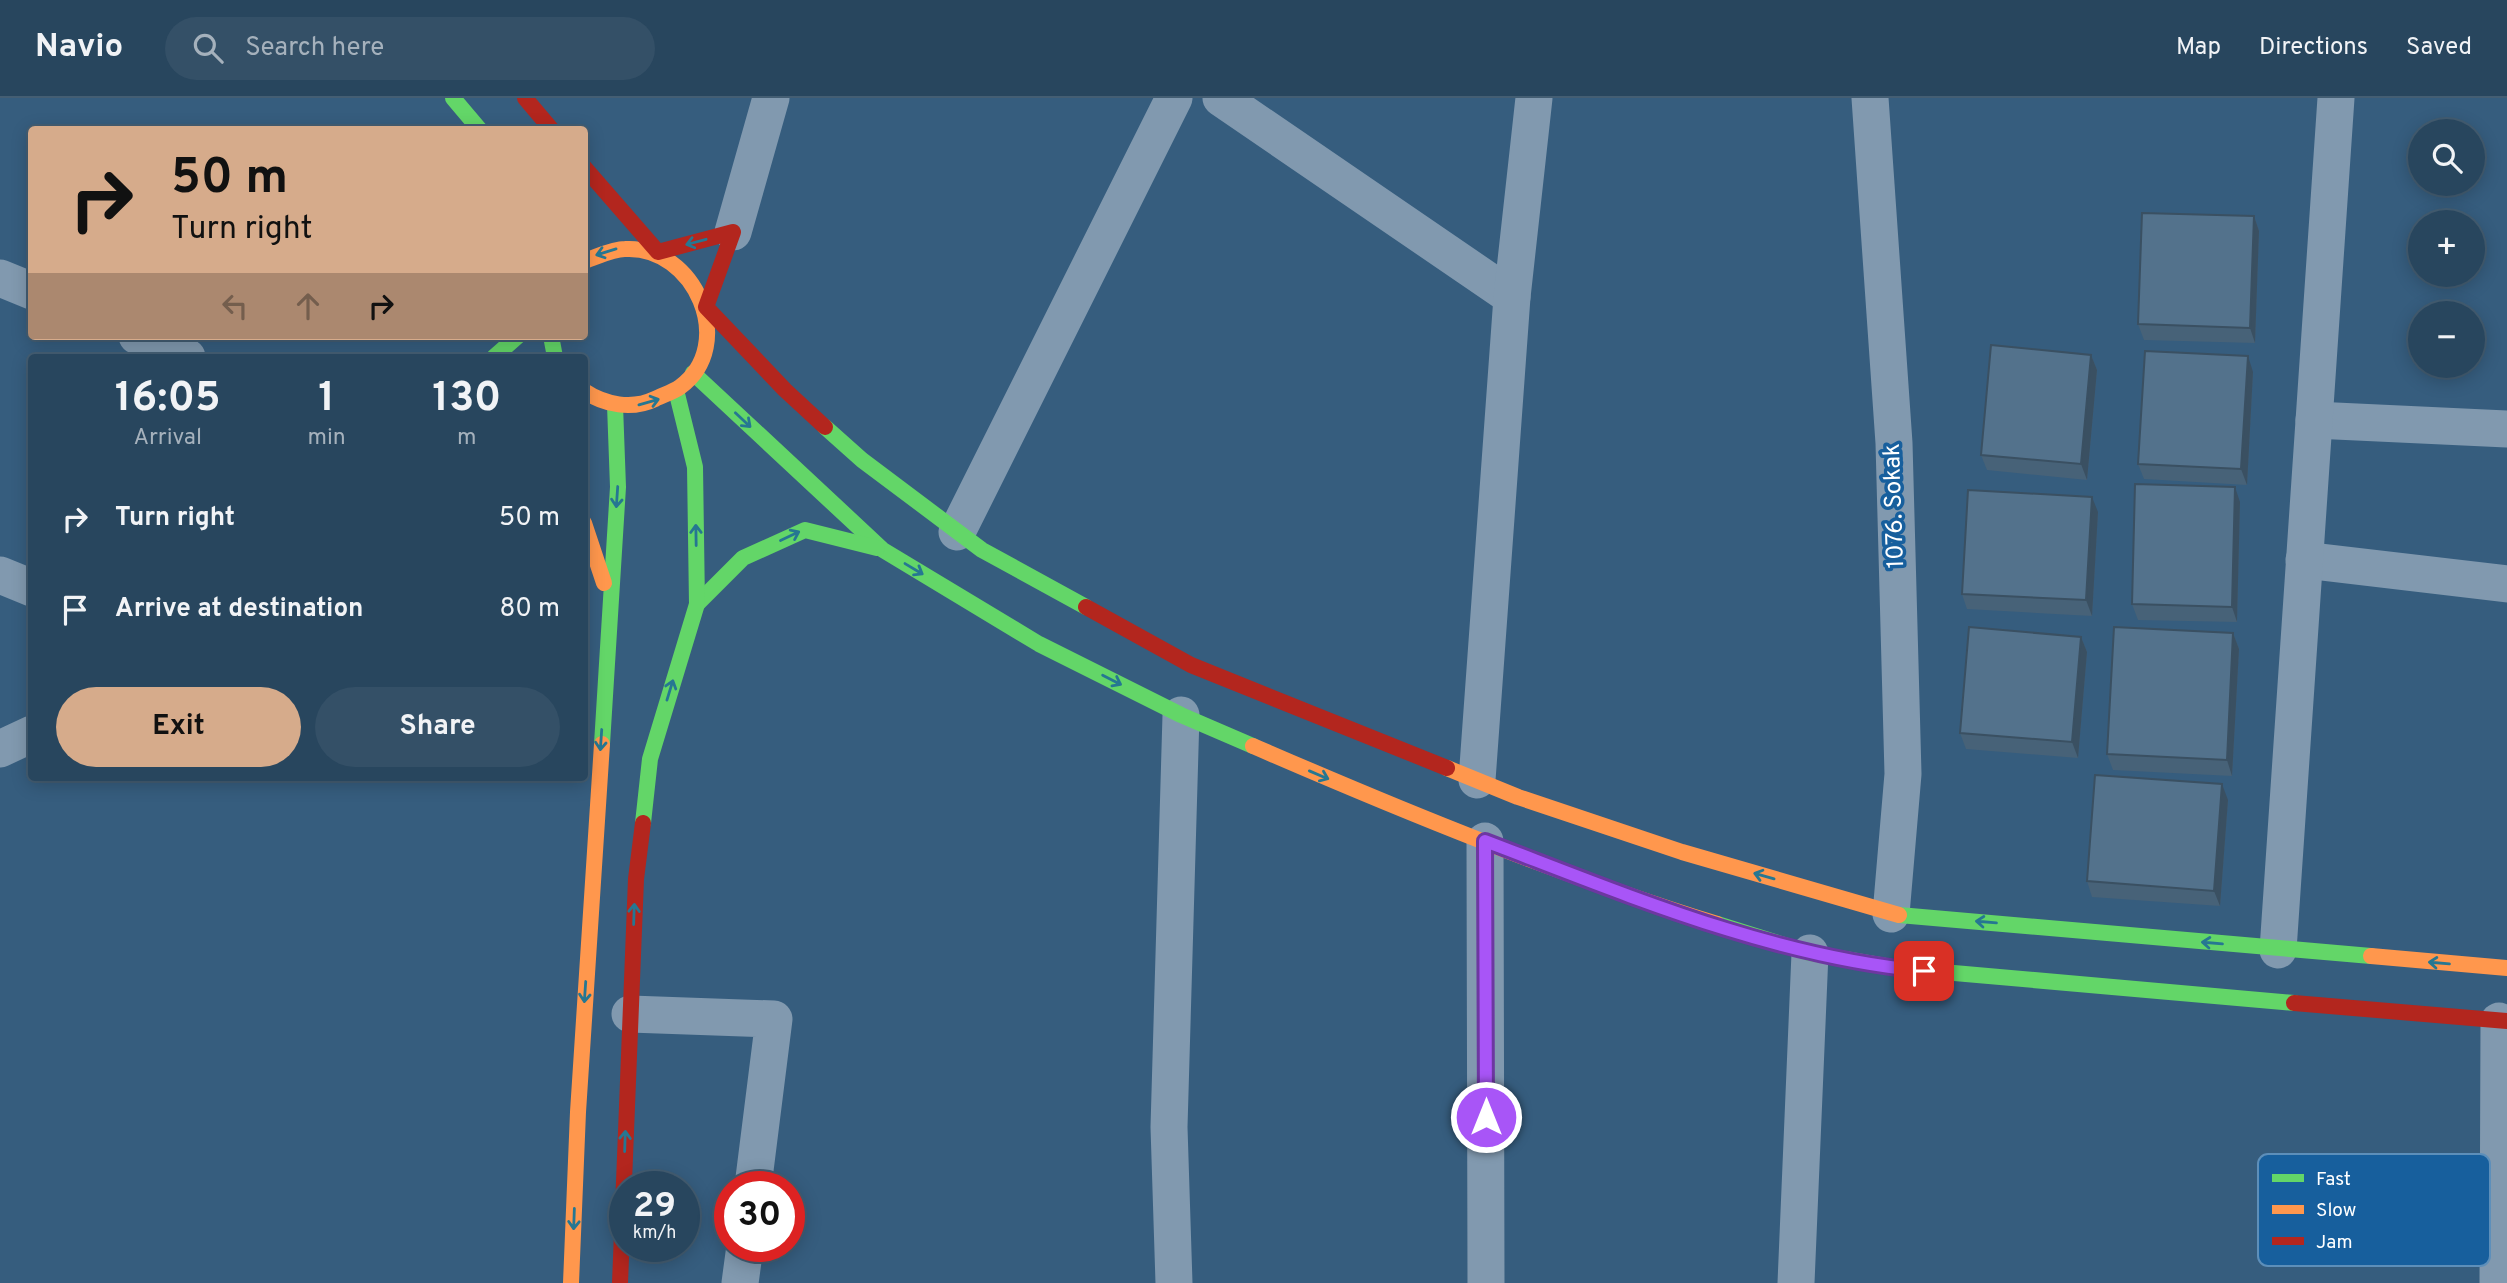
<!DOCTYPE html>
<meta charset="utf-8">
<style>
:root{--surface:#28465e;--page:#345067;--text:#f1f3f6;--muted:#a5b1bc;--line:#445e73;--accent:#d6ab8b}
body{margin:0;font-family:Overpass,sans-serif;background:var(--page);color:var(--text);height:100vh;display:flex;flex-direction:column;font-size:26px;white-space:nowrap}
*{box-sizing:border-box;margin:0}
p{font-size:23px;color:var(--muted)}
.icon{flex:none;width:38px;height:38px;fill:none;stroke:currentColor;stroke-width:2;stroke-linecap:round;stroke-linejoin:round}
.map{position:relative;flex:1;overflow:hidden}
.panel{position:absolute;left:28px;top:256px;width:560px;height:427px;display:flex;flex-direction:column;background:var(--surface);border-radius:7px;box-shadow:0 4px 18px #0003,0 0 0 2px var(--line)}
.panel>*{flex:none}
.hud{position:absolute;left:28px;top:28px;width:560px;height:214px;border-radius:7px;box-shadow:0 4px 18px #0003,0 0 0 2px var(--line);background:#d6ab8b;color:#111;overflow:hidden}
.buttons{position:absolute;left:2408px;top:21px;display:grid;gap:14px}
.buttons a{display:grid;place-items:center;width:77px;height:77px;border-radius:50%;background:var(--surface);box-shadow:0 4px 18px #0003,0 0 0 2px var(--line);font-size:35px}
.speed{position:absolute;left:609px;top:1073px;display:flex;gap:14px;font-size:35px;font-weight:700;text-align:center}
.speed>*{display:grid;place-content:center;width:91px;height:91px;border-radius:50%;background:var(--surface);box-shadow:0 4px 18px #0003,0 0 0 2px var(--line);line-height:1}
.speed small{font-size:18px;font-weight:400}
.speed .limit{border:10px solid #d22;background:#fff;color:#111}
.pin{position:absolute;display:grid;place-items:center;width:60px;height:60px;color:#fff;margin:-30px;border-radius:14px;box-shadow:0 4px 10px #0006}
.me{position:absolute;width:77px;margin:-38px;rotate:0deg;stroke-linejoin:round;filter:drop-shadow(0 0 5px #0008)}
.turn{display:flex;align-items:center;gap:24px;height:147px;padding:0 28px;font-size:32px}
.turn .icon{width:91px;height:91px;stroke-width:2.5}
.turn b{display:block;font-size:49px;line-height:60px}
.lanes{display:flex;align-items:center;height:66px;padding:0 28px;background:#0003;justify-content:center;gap:35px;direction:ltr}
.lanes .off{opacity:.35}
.eta{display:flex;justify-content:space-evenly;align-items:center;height:119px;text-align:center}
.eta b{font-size:42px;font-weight:700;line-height:49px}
.button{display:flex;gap:14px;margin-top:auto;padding:14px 28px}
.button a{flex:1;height:80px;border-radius:42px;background:var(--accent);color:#111;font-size:28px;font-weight:700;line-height:80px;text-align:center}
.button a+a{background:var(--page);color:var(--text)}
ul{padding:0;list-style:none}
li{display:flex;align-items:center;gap:21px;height:91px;padding:0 28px}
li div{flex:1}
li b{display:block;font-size:26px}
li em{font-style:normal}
header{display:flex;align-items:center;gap:42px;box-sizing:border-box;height:98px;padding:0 35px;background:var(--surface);border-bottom:2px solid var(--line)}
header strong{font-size:33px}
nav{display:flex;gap:38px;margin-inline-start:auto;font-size:24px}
.search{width:490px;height:63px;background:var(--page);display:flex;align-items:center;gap:18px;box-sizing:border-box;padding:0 24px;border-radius:38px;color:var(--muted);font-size:26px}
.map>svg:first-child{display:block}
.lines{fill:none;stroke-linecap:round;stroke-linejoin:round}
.street{stroke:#8199af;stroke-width:37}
.fast{stroke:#63d668;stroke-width:16}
.slow{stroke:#ff974d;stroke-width:16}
.jam{stroke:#b3261e;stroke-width:16}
.wall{fill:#476278}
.shaded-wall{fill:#3a5062}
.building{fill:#53728c;stroke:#3a5062;stroke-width:2}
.oneway{stroke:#267792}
.route-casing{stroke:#6d37a1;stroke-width:18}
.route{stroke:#a855f7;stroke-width:12}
.labels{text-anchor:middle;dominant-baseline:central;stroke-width:7;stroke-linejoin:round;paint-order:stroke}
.street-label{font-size:24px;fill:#fff;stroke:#175f9d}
.key{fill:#175f9d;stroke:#5d8fba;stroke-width:2}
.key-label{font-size:19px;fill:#fff}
</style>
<header>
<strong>Navio</strong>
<div class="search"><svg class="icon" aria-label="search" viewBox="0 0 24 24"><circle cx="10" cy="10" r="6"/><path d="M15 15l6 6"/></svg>Search here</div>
<nav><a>Map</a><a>Directions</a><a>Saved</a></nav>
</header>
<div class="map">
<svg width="2507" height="1185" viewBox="0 0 2507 1185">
<rect width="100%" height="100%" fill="#365d7e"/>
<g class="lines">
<!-- street -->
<g class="street">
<polyline points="1221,0 1512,199"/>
<polyline points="1870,0 1894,345 1903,676 1891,816"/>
<polyline points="733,134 771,0"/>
<polyline points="0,180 32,193"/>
<polyline points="137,238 187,259"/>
<polyline points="2314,322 2507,331"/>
<polyline points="957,434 1174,0"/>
<polyline points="2304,462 2507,486"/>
<polyline points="0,477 32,490"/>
<polyline points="0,651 32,636"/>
<polyline points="1477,682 1512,199 1534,0"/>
<polyline points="1485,743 1486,1185"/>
<polyline points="2278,852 2336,0"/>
<polyline points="630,916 774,921 753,1088"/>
<polyline points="740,1185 745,1148"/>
<polyline points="1174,1185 1169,1029 1181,617"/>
<polyline points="1796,1185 1810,855"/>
<polyline points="2498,1185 2499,923"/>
</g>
<!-- fast -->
<g class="fast">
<polyline points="453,0 480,32"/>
<polyline points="551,238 555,259"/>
<polyline points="494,259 518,238"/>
<polyline points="693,275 883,452 1039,546 1181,617 1253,648"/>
<polyline points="825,329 862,362 982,452 1086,509"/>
<polyline points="697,506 743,460 805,432 877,450"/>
<polyline points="602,646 618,389 615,307"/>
<polyline points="643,725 650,661 697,506 695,369 676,292"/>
<polyline points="1899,817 2371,858"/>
<polyline points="1717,826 1810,855 1897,870 2294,905"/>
</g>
<!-- slow -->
<g class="slow">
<path d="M584 163C597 159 612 151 625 151 695 147 738 247 680 289 673 294 663 297 655 301 632 312 605 307 584 293"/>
<polyline points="584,425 604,485"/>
<path d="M1253 648C1405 714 1559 777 1717 826"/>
<polyline points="1447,670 1518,699 1682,754 1899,817"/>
<polyline points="2371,858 2507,870"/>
<polyline points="571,1185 578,1014 602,646"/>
</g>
<!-- jam -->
<g class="jam">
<polyline points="525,0 552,32"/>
<polyline points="584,69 658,154 733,134 706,209 785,292 825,329"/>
<polyline points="1086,509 1191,567 1447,670"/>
<polyline points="2294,905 2507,923"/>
<polyline points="620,1185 636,781 643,725"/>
</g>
</g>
<!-- wall -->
<g class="wall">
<polygon points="2254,118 2259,133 2255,245 2144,242 2138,226"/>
<polygon points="2091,257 2097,272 2087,382 1987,372 1981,357"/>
<polygon points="2253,274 2247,387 2144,381 2138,366"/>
<polygon points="2240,404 2237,524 2138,522 2132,506"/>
<polygon points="2098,414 2092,518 1967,511 1962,496"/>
<polygon points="2233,535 2239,551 2232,678 2113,672 2107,656"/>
<polygon points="2081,539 2087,554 2078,660 1966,651 1960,635"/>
<polygon points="2228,702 2220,808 2092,799 2087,783"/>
</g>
<!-- shaded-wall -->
<g class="shaded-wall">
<polygon points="2254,118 2259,133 2255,245 2250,230"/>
<polygon points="2091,257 2097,272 2087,382 2081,366"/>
<polygon points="2248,258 2253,274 2247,387 2241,371"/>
<polygon points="2235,389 2240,404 2237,524 2232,509"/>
<polygon points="2092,399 2098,414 2092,518 2086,502"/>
<polygon points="2233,535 2239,551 2232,678 2227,662"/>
<polygon points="2081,539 2087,554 2078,660 2072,644"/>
<polygon points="2222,686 2228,702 2220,808 2214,793"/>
</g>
<!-- building -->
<g class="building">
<polygon points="2142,115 2254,118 2250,230 2138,226"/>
<polygon points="1991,247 2091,257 2081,366 1981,357"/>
<polygon points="2145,253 2248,258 2241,371 2138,366"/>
<polygon points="2135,386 2235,389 2232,509 2132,506"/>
<polygon points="1968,392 2092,399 2086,502 1962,496"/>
<polygon points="1969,529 2081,539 2072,644 1960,635"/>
<polygon points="2114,529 2233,535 2227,662 2107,656"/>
<polygon points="2095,677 2222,686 2214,793 2087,783"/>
</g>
<!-- one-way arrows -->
<defs><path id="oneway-shaft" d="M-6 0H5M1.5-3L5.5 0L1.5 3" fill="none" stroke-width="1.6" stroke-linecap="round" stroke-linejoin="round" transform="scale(1.75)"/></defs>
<g class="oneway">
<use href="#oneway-shaft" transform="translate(696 144) rotate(165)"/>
<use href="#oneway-shaft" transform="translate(606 154) rotate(163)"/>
<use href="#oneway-shaft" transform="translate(649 304) rotate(-16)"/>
<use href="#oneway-shaft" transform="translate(743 322) rotate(43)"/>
<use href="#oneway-shaft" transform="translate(617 399) rotate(94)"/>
<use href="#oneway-shaft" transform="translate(696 437) rotate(-91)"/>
<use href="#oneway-shaft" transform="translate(790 438) rotate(-25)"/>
<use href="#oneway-shaft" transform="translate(914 471) rotate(31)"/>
<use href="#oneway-shaft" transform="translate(1112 582) rotate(27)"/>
<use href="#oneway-shaft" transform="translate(670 592) rotate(-73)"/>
<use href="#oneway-shaft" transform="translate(601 642) rotate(94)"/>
<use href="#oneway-shaft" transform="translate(1319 677) rotate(23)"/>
<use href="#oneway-shaft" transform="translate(1764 778) rotate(-164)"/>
<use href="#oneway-shaft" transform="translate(634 816) rotate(-88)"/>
<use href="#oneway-shaft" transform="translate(1986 824) rotate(-175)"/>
<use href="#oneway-shaft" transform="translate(2212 845) rotate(-175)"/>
<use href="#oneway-shaft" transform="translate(2439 865) rotate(-175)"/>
<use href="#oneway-shaft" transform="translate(585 894) rotate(94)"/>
<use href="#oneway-shaft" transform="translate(625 1043) rotate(-88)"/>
<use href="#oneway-shaft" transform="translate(574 1121) rotate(92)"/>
</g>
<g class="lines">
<!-- route casing -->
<g class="route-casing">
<path id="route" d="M1486 1019 1485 743C1627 797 1772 859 1924 873"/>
</g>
<!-- route -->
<use href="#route" class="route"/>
</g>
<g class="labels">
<!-- street labels -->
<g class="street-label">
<text transform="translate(1895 408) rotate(-92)">1076. Sokak</text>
</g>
</g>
<!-- legend -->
<rect x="2258" y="1056" width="232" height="112" rx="10" class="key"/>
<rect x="2272" y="1076" width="32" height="8" fill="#63d668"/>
<rect x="2272" y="1107" width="32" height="9" fill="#ff974d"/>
<rect x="2272" y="1139" width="32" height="8" fill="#b3261e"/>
<g class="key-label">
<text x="2316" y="1087">Fast</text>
<text x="2316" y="1118">Slow</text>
<text x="2316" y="1150">Jam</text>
</g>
</svg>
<div class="buttons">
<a><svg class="icon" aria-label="search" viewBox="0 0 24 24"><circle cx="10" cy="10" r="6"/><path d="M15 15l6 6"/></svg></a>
<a>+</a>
<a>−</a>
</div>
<div class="speed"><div>29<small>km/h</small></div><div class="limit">30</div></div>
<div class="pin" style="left:1924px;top:873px;background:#d93025"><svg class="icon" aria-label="arrive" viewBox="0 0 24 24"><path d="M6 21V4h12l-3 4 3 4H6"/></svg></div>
<svg class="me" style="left:1486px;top:1019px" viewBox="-20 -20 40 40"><circle r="17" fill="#a855f7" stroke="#fff" stroke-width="3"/><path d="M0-11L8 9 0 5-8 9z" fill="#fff"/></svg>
<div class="hud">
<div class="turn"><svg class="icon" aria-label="right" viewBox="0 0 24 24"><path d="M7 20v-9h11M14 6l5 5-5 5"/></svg><div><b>50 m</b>Turn right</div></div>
<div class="lanes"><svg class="icon off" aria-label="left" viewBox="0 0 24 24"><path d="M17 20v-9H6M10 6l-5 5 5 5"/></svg><svg class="icon off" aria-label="ahead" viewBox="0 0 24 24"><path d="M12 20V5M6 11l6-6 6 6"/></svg><svg class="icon" aria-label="right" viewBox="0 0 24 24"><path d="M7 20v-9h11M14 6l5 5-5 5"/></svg></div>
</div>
<section class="panel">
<div class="eta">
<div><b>16:05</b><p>Arrival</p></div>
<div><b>1</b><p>min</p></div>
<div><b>130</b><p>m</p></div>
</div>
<ul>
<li><svg class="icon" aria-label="right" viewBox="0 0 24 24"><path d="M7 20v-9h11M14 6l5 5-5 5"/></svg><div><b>Turn right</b></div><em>50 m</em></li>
<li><svg class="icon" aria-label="arrive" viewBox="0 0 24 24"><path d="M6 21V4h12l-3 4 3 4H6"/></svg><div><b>Arrive at destination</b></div><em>80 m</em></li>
</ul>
<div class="button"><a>Exit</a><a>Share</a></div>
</section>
</div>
